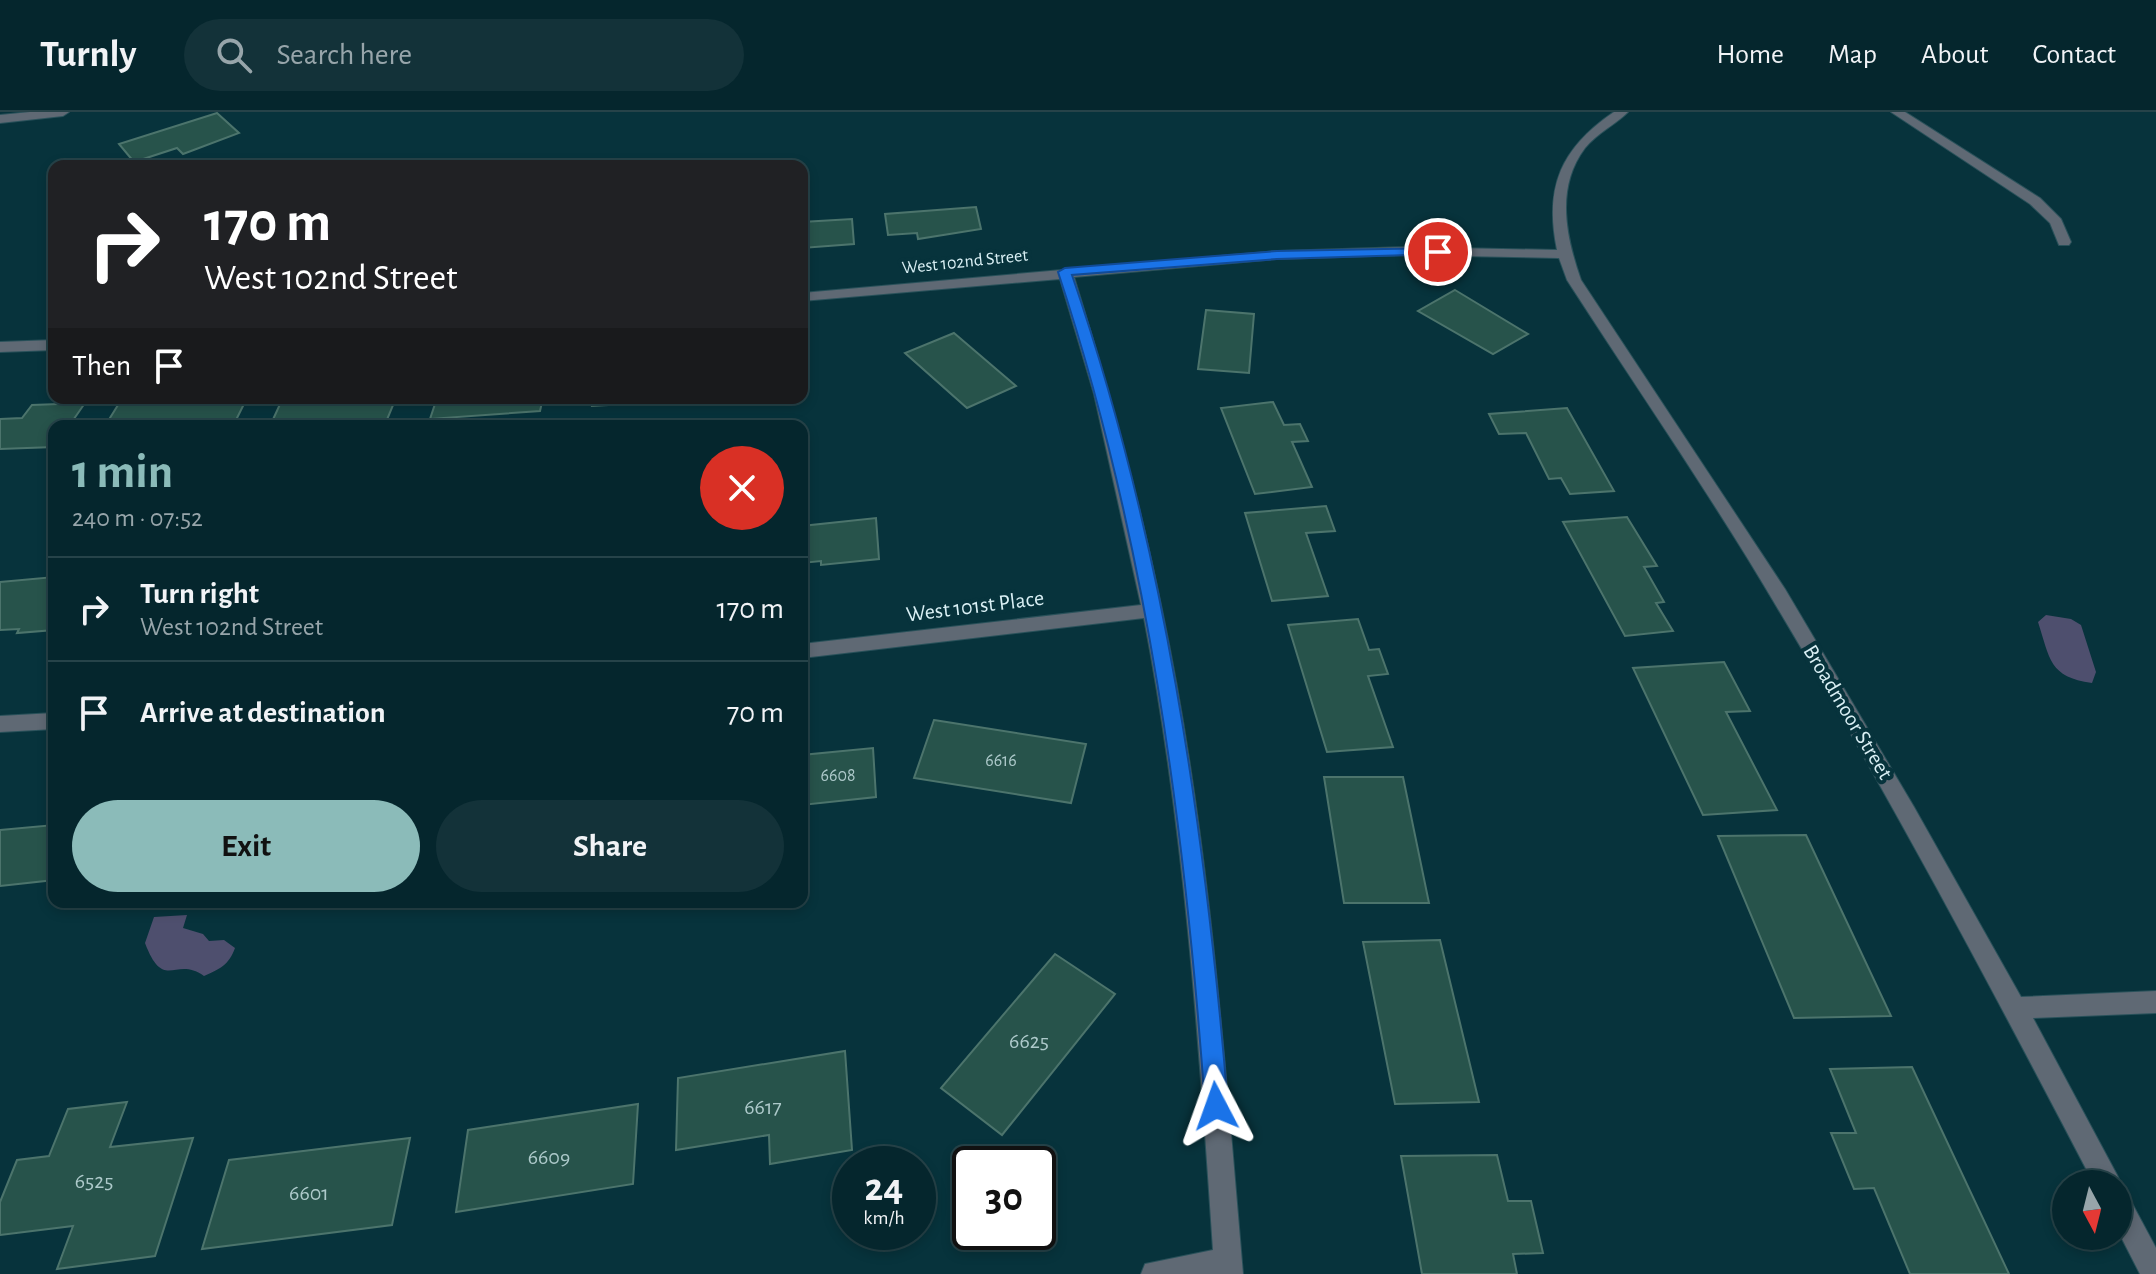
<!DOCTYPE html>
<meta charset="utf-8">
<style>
:root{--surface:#05262d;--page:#133239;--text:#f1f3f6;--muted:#97a5aa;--line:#264349;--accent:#8bbbb9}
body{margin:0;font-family:"Alegreya Sans",sans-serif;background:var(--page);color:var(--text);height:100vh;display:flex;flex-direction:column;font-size:30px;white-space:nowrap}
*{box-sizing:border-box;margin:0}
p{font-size:26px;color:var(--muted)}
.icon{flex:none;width:44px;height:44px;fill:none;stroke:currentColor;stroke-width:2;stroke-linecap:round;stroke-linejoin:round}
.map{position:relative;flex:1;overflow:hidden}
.drawer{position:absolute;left:48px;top:308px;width:760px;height:488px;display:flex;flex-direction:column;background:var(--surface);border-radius:16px;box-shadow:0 4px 12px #0003,0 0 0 2px var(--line)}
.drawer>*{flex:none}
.top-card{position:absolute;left:48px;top:48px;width:760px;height:244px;border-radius:16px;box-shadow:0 4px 12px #0003,0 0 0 2px var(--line);background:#202124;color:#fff;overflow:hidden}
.needle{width:52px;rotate:173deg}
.fabs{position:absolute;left:2052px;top:1058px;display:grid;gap:16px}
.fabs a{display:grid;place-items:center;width:80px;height:80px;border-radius:50%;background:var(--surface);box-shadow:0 4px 12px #0003,0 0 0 2px var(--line);font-size:40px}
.speed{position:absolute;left:832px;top:1034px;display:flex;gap:16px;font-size:40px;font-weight:700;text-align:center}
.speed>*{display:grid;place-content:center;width:104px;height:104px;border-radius:50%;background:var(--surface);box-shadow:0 4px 12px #0003,0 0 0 2px var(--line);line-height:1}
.speed small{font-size:20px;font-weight:400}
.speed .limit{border:4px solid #111;border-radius:12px;background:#fff;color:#111}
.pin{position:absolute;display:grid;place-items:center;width:68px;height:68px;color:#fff;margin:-34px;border:4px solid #fff;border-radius:50%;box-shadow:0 2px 8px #0007}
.me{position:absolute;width:88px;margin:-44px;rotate:356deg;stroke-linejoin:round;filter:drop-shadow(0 0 6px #0008)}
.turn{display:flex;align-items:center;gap:28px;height:168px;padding:0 24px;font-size:36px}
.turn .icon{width:104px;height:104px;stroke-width:2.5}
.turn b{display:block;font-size:56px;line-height:68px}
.then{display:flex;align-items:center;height:76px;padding:0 24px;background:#0003;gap:16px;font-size:30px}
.round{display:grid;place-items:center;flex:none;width:84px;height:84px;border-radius:42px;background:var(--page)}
.overview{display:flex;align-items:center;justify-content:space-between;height:136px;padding:0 24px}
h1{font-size:48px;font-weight:600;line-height:60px;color:var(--accent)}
.cta{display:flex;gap:16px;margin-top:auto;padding:16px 24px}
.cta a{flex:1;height:92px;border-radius:48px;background:var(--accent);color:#111;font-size:32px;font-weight:600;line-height:92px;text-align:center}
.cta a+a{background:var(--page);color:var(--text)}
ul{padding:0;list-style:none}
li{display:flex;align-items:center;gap:24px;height:104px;padding:0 24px;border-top:2px solid var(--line)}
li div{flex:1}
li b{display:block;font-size:30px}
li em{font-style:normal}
header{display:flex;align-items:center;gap:48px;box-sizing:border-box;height:112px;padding:0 40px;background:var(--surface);border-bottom:2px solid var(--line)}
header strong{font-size:38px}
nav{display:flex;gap:44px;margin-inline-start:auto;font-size:28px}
.search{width:560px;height:72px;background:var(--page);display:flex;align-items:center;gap:20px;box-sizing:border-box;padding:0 28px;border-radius:44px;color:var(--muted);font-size:30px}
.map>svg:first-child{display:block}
.water{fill:#4e4f6e}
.building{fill:#27534b;stroke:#4c746c;stroke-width:2}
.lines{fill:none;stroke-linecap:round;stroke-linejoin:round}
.minor-casing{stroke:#29515a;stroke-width:2}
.minor{fill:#5f6974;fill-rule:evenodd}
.route{fill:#1a73e8;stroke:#114b97;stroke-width:2}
.labels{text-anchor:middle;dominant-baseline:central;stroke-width:8;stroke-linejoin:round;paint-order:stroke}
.far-street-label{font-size:18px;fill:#daf0f5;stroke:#07333c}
.number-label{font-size:18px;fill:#adc9ca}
.street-label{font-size:22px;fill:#daf0f5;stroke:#07333c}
.near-number-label{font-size:22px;fill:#adc9ca}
</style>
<header>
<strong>Turnly</strong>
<div class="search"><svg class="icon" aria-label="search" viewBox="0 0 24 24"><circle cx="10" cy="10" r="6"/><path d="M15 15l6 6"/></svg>Search here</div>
<nav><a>Home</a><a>Map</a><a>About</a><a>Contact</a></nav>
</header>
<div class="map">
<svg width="2156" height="1162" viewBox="0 0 2156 1162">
<rect width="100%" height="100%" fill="#07333c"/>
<!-- water -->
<g class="water">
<path d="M2046 503 2071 507 2081 513 2096 560 2092 571C2049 565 2050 547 2038 510Z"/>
<path d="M187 803 183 816 203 822 209 829 224 828 235 836C229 853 220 857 204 864 175 843 164 881 145 831L154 805Z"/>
</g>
<!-- building -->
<g class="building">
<polygon points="217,1 239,21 183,42 177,36 134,50 119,32"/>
<polygon points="976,95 981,117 918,127 917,121 888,123 885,102"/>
<polygon points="852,107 854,132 802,136 802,110"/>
<polygon points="1455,178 1528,222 1493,242 1418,199"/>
<polygon points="1206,198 1254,202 1249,261 1198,257"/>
<polygon points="954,221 1016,274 967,296 905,241"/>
<polygon points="216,286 247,286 233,314 105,314 118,293"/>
<polygon points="343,286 396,286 386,310 270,314 281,290"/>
<polygon points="437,286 543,286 540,299 430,307"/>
<polygon points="593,286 628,286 626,292 592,294"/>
<polygon points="1273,290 1284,313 1300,312 1308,329 1292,330 1312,375 1255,382 1221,296"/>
<polygon points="85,291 69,314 54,314 54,335 0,337 0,307 22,306 32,293"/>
<polygon points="1567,296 1614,379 1570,382 1561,366 1549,367 1526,321 1499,322 1489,302"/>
<polygon points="1326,394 1335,419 1306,421 1328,484 1272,489 1245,401"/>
<polygon points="1627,405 1657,454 1644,455 1664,490 1656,491 1673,519 1625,524 1563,410"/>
<polygon points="876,406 879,447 821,453 821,449 802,451 802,414"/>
<polygon points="54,465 54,518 17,521 19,517 0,518 0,470"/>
<polygon points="1358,507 1369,538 1379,537 1388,562 1368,564 1393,635 1327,640 1288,513"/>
<polygon points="1724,550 1750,599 1726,600 1777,698 1703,703 1633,556"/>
<polygon points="934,608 1086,632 1071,691 914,666"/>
<polygon points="873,636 876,685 802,693 802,643"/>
<polygon points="1324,665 1403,665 1429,791 1344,791"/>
<polygon points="54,713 54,768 0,774 0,718"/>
<polygon points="1806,723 1891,904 1794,906 1718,724"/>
<polygon points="1440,828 1479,990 1395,992 1363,830"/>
<polygon points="1055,842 1115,882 1002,1023 941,976"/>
<polygon points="845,939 852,1038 770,1052 769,1023 676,1038 678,966"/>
<polygon points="1912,955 2009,1162 1910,1162 1874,1076 1854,1077 1831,1021 1856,1021 1830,957"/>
<polygon points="127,990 110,1035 193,1026 155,1144 57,1157 73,1114 0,1123 0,1090 17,1048 49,1044 68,997"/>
<polygon points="638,992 633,1072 456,1100 468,1018"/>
<polygon points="410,1026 392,1113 202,1137 229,1048"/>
<polygon points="1497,1043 1508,1089 1531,1089 1543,1141 1513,1142 1517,1162 1422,1162 1401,1044"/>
</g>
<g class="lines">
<!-- minor casing -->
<g class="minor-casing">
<g id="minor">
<polygon points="30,0 69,0 63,4 0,11 0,3"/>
<path d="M1614 0H1628C1615 13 1597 21 1585 36 1555 76 1566 125 1581 168L1785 477 1914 695 2021 885 2156 879V901L2033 906 2117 1063 2121 1072 2119 1078 2127 1082 2156 1136V1162H2140L2118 1119V1072H2094C1984 861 1872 651 1748 447 1690 353 1627 261 1567 168L1559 146 1407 143 1277 147 1074 165C1108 275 1139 385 1162 498 1208 715 1224 940 1243 1162H1141L1145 1152 1213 1138C1199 927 1184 714 1144 506L802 546V532L1141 493 1094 282 1060 167 802 189V181L1277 139 1407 135 1557 138C1544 75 1561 36 1614 0Z"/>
<polygon points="1891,0 1905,0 2040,86 2061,107 2071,130 2069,133 2059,133 2050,111 2030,92"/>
<polygon points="54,228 54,238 0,240 0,230"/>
<polygon points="54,601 54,617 0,620 0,604"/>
</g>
</g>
<!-- minor -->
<use href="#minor" class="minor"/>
</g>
<!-- route -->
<path class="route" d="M1438 136 1443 137V142L1277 147 1072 163C1164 430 1205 713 1228 994L1224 1001 1216 1005 1208 1001 1205 994C1185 712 1147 429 1058 160L1065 156 1277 139Z"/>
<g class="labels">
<!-- far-street labels -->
<g class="far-street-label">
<text transform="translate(965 150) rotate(-6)">West 102nd Street</text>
</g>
<!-- number labels -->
<g class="number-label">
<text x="1001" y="649">6616</text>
<text x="838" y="664">6608</text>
</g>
<!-- street labels -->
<g class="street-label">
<text transform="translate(975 494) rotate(-7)">West 101st Place</text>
<text transform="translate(1848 600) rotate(59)">Broadmoor Street</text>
</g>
<!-- near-number labels -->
<g class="near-number-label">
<text x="1029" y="929">6625</text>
<text x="763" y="995">6617</text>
<text x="549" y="1045">6609</text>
<text x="94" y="1069">6525</text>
<text x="309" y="1081">6601</text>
</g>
</g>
</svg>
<div class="fabs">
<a><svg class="needle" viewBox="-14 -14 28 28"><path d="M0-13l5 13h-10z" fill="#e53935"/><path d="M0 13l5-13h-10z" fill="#97a5aa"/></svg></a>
</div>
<div class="speed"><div>24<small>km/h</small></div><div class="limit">30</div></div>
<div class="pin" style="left:1438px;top:140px;background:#d93025"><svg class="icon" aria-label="arrive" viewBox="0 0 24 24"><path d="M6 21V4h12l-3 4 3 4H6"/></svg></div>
<svg class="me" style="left:1216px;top:994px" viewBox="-20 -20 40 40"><path d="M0-17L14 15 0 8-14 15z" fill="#1a73e8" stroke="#fff" stroke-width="4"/></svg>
<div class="top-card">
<div class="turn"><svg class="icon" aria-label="right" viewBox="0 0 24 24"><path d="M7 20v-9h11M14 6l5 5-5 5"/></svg><div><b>170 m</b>West 102nd Street</div></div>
<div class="then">Then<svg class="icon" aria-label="arrive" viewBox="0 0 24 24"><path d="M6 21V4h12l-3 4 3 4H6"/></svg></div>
</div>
<section class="drawer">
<div class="overview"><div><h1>1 min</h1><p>240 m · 07:52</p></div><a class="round" style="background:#d93025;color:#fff"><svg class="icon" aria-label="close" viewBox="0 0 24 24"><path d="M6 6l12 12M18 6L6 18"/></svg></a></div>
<ul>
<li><svg class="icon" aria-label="right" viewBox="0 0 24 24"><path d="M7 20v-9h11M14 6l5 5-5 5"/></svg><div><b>Turn right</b><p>West 102nd Street</p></div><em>170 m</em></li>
<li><svg class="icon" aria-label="arrive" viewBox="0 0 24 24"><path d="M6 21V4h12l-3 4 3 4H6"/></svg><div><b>Arrive at destination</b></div><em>70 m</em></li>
</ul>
<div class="cta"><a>Exit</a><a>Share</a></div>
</section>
</div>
